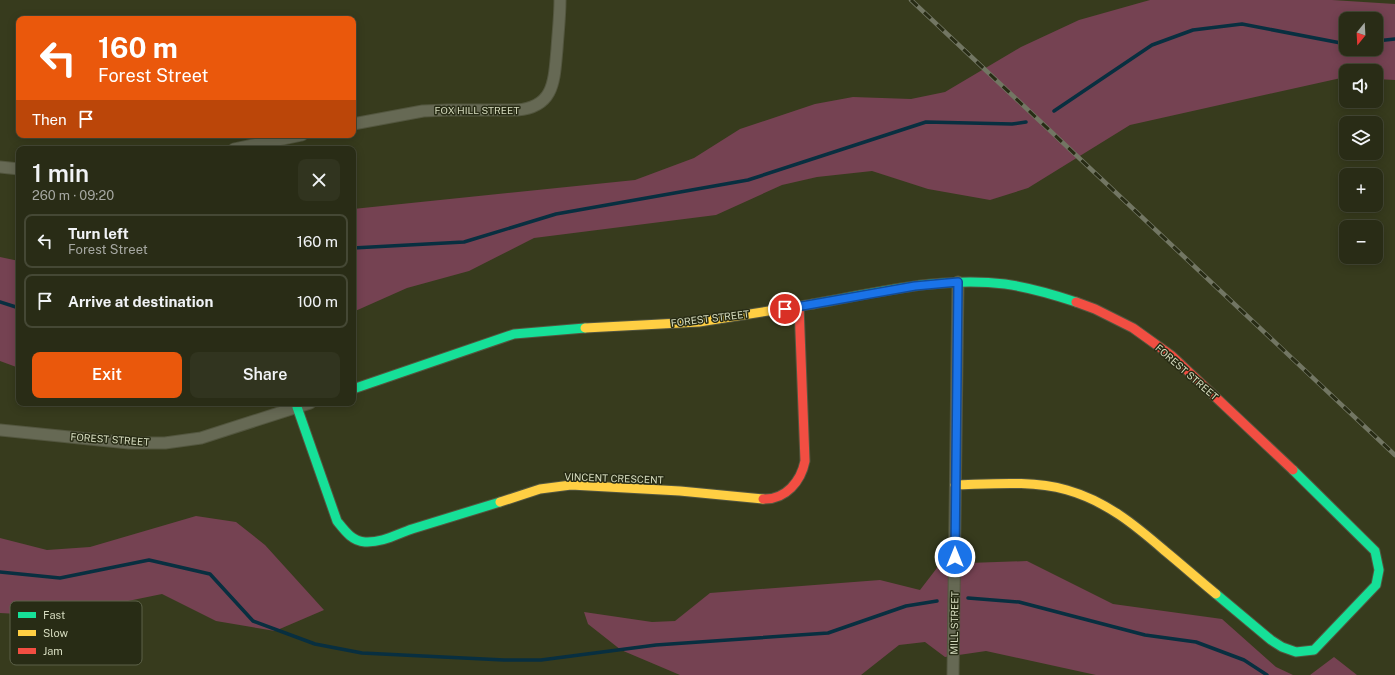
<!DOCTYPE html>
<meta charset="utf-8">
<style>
:root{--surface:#292c16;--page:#31341f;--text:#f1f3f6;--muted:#a5a7a1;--line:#454835;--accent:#ea580c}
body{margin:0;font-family:"Public Sans",sans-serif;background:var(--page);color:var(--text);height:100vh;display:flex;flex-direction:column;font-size:15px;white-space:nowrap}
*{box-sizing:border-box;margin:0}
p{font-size:13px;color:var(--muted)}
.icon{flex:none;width:22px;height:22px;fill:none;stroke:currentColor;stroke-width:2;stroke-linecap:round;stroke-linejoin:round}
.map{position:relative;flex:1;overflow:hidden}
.panel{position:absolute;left:16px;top:146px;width:340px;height:260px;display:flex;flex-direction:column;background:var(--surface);border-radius:8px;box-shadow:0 2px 10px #0003,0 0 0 1px var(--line)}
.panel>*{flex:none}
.hud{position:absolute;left:16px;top:16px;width:340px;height:122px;border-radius:8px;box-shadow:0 2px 10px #0003,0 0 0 1px var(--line);background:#ea580c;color:#fff;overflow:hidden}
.needle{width:26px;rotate:198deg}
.controls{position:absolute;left:1339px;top:12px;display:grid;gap:8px}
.controls a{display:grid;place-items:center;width:44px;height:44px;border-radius:8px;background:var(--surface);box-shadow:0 2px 10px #0003,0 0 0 1px var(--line);font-size:20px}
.pin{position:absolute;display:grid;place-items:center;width:34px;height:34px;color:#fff;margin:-17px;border:2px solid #fff;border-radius:50%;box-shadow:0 1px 4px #0007}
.me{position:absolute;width:44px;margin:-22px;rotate:0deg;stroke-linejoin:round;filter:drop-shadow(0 0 3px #0008)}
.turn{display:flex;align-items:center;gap:14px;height:84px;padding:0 16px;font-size:18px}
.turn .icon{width:52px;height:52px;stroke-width:2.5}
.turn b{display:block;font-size:28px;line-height:34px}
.then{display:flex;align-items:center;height:38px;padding:0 16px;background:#0003;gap:8px;font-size:15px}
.round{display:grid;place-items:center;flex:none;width:42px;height:42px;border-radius:8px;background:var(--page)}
.headline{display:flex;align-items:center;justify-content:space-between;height:68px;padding:0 16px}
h1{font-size:24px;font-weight:600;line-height:30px}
.button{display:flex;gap:8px;margin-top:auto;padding:8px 16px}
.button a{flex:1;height:46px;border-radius:8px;background:var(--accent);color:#fff;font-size:16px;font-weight:600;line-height:46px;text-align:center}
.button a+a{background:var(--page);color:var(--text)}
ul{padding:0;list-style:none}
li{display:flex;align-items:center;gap:12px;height:54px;margin:0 8px 6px;padding:0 8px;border:2px solid var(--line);border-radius:8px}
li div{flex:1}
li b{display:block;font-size:15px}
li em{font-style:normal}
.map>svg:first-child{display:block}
.green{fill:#754252;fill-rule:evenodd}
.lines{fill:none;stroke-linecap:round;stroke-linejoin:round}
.stream{stroke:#082f40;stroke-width:3.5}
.street-casing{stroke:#53563f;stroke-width:13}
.fast-casing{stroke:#53563f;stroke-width:11}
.slow-casing{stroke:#53563f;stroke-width:11}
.jam-casing{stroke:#53563f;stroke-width:11}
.street{stroke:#666954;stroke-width:11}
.fast{stroke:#16e098;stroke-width:9}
.slow{stroke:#ffcf43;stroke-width:9}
.jam{stroke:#f24e42;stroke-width:9}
.rail-casing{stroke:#727663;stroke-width:4.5}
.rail{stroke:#282c15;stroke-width:3;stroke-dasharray:9;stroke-linecap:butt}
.route-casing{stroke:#114b97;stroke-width:10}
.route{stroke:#1a73e8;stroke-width:7}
.labels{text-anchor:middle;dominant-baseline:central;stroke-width:3;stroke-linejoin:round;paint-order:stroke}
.street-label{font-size:10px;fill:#d6dcbf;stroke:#282c15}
.key{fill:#282c15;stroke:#5c6148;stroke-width:1}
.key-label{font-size:11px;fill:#d6dcbf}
</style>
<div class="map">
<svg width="1395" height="675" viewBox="0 0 1395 675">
<rect width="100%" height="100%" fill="#373b1d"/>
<!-- green -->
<g class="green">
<path d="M1150 0H1332L1395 4V80L1376 79V71H1346V78H1341L1130 125 1028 188 990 200 928 189 872 171 817 177 782 185 716 215 534 238 469 271 407 288 353 312V209L635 180 694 158 740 129 815 104 853 97 911 99 945 92 1021 47 1079 20ZM1346 19H1376V49H1346Z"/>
<polygon points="0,257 19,261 19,368 0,361"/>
<polygon points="196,516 236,522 265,545 324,610 275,631 216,621 162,594 55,616 0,613 0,538 47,550 90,547"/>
<polygon points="1027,561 1113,604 1222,619 1276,667 1293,675 1303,675 1096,675 986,651 945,657 925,642 899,645 861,675 680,675 621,650 588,624 584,612 652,622 675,621 710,593 880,580 920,590 940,564"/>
<polygon points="1334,657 1357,675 1309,675 1310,675"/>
</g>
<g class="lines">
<!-- stream -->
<g class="stream">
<polyline points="1376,41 1395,39"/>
<polyline points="1054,111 1152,45 1193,30 1242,24 1346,44"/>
<polyline points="353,248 464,242 556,214 748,180 926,122 1012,124 1026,122"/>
<polyline points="0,302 19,308"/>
<polyline points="0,572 60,578 149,560 210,574 253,621 315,644 362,653 504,660 541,660 656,645 828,633 906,606 937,601"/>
<polyline points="968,598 1019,602 1145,635 1196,642 1244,660 1267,675"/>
</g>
<!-- street casing -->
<g class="street-casing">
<g id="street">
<path d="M353 124 423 111 448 110H517C555 107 554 80 557 49 558 33 560 17 560 0"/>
<polyline points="234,149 302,135"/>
<polyline points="0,167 19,169"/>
<polyline points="0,430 129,443 165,443 201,438 310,403"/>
<polyline points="953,675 958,282"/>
</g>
</g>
<!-- fast casing -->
<g class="fast-casing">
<g id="fast">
<path d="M813 304C876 293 941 276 1005 284 1026 287 1055 295 1076 302"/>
<polyline points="353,389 514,334 585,328"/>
<path d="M297 407 337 521C345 531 352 541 365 542 382 543 397 534 412 529 441 520 470 511 500 502"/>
<polyline points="1216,594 1271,640 1282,647 1296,652 1314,650 1376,585 1379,570 1375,551 1293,470"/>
</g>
</g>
<!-- slow casing -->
<g class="slow-casing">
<g id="slow">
<polyline points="585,328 699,322 813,304"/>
<path d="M955 485C992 484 1031 480 1067 490 1106 501 1135 525 1165 551 1182 565 1199 580 1216 594"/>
<polyline points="500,502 540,489 571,485 680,491 763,499"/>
</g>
</g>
<!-- jam casing -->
<g class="jam-casing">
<g id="jam">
<polyline points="1076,302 1095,309 1133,328 1172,356 1293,470"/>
<path d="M763 499C786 500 801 481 805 461L799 306"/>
</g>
</g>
<!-- street -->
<use href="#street" class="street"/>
<!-- fast -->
<use href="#fast" class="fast"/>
<!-- slow -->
<use href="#slow" class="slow"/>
<!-- jam -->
<use href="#jam" class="jam"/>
<!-- rail casing -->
<g class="rail-casing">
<polyline id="rail" points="911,0 1395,455"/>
</g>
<!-- rail -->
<use href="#rail" class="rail"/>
</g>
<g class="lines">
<!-- route casing -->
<g class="route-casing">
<polyline id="route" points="785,309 915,286 958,282 955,557"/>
</g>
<!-- route -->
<use href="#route" class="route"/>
</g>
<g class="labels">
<!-- street labels -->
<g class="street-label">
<text x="477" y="110">FOX HILL STREET</text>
<text transform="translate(710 318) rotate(-7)">FOREST STREET</text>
<text transform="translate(1187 372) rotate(41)">FOREST STREET</text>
<text transform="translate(110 439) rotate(4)">FOREST STREET</text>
<text transform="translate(614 478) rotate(2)">VINCENT CRESCENT</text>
<text transform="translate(954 623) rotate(-89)">MILL STREET</text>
</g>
</g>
<!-- legend -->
<rect x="10" y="601" width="132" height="64" rx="6" class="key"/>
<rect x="18" y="612" width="18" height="6" fill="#16e098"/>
<rect x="18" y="630" width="18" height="6" fill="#ffcf43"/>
<rect x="18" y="648" width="18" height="6" fill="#f24e42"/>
<g class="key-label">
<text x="43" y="619">Fast</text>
<text x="43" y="637">Slow</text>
<text x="43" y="655">Jam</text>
</g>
</svg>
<div class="controls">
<a><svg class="needle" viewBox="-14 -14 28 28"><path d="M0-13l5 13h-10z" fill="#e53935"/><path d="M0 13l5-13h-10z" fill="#a5a7a1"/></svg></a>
<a><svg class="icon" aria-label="sound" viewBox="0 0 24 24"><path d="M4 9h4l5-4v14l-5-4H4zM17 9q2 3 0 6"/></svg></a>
<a><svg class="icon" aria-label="layers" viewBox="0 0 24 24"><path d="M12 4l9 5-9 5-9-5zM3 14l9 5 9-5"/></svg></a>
<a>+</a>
<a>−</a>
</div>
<div class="pin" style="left:785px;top:309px;background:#d93025"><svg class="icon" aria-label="arrive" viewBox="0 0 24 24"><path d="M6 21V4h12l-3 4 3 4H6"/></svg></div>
<svg class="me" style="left:955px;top:557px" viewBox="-20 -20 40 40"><circle r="17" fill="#1a73e8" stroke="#fff" stroke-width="3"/><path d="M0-11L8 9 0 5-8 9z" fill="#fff"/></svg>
<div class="hud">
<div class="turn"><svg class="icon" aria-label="left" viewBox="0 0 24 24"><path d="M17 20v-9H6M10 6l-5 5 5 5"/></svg><div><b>160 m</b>Forest Street</div></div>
<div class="then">Then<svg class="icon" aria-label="arrive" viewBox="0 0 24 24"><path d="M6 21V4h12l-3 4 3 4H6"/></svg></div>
</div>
<section class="panel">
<div class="headline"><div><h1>1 min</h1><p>260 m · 09:20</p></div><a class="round"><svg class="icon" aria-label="close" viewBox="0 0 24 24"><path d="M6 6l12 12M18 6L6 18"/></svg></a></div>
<ul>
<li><svg class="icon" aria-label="left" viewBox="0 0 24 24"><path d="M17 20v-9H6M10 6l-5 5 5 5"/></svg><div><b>Turn left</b><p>Forest Street</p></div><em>160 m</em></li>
<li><svg class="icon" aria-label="arrive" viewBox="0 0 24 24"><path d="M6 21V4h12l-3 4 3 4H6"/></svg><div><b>Arrive at destination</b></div><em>100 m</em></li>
</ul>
<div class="button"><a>Exit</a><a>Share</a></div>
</section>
</div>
